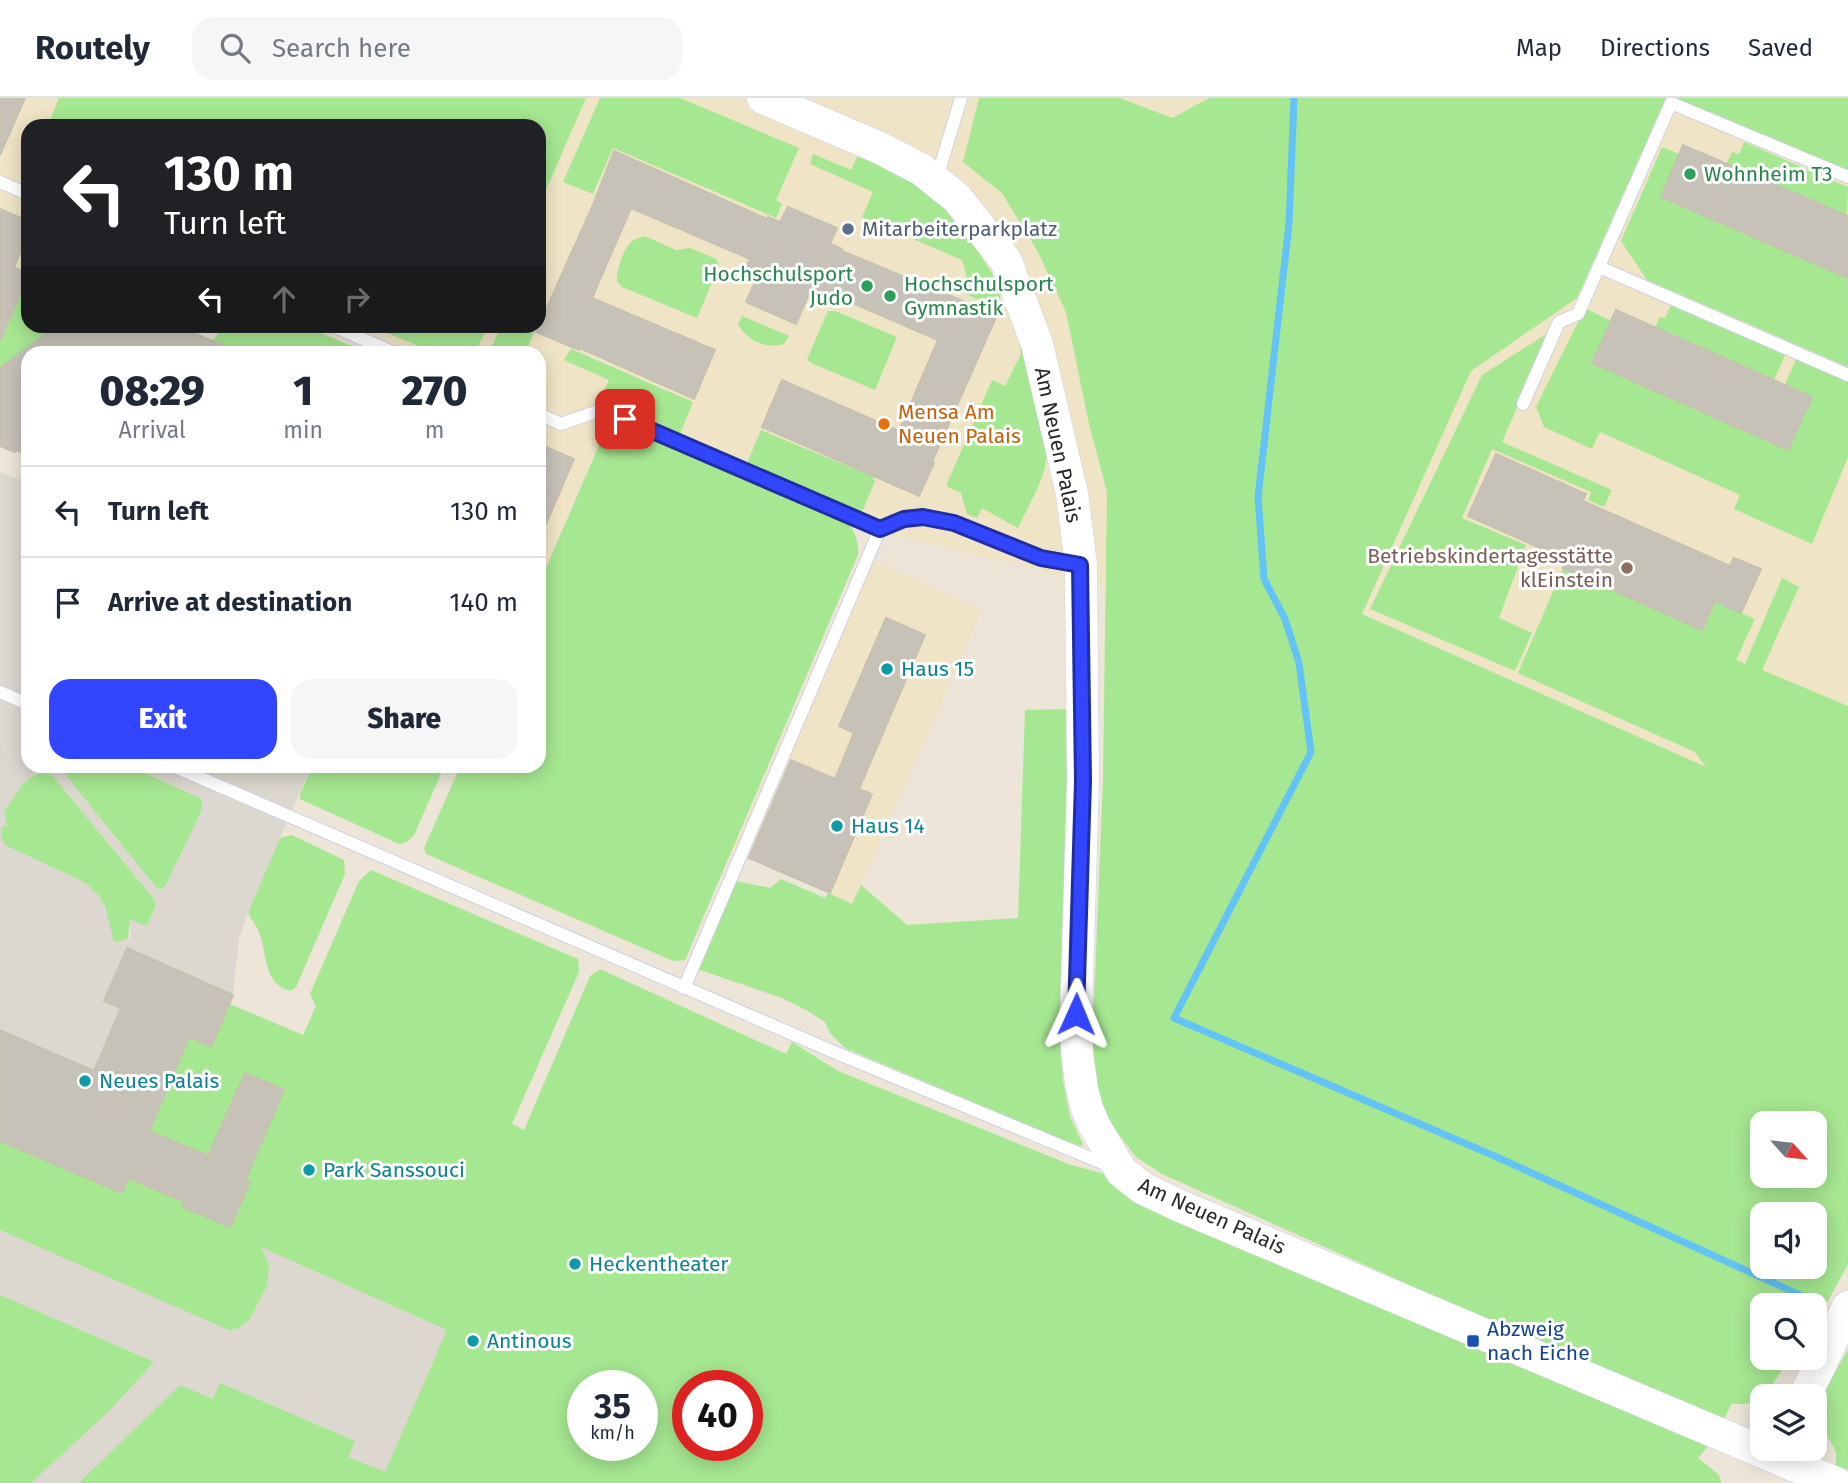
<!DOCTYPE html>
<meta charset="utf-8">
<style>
:root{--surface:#fff;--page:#f6f6f7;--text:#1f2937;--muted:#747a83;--line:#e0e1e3;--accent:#3246ff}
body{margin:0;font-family:"Fira Sans",sans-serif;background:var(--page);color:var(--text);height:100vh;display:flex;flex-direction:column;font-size:26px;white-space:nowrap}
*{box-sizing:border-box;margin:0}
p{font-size:23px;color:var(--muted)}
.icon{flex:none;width:38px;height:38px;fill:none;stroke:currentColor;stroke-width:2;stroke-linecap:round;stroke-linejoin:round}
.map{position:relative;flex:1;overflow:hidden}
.sheet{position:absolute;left:21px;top:248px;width:525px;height:427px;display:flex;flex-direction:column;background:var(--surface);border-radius:21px;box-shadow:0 4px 18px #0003}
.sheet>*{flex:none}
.banner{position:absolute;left:21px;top:21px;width:525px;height:214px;border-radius:21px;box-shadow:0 4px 18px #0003;background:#202124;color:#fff;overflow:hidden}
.needle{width:46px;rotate:117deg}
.controls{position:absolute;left:1750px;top:1013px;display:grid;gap:14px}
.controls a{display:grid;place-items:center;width:77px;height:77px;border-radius:14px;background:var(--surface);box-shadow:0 4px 18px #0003;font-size:35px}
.speed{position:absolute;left:567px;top:1272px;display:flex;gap:14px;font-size:35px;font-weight:700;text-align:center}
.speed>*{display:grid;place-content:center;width:91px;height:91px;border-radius:50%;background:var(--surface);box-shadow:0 4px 18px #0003;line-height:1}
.speed small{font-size:18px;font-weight:400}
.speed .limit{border:10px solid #d22;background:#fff;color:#111}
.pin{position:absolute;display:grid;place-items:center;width:60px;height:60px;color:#fff;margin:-30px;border-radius:14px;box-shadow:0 4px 10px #0006}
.me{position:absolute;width:77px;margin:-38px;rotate:1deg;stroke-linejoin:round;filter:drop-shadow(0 0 5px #0008)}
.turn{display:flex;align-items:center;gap:24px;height:147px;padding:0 28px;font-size:32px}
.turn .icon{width:91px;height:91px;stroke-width:2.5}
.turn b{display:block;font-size:49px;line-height:60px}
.lanes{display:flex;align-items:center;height:66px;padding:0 28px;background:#0003;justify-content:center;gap:35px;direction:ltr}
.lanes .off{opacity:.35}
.eta{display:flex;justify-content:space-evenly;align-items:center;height:119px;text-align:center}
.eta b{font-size:42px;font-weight:800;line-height:49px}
.button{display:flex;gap:14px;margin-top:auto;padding:14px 28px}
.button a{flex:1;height:80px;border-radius:21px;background:var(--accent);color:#fff;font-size:28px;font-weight:800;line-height:80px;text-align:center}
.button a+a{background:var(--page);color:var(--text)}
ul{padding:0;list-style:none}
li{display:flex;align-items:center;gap:21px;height:91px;padding:0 28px;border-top:2px solid var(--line)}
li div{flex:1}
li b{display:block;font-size:26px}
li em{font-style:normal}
header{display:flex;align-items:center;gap:42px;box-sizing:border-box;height:98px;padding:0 35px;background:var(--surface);border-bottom:2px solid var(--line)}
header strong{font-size:33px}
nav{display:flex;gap:38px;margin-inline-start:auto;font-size:24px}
.search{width:490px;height:63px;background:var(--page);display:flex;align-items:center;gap:18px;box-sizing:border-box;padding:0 24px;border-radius:21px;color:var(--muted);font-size:26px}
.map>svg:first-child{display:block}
.education{fill:#efe5c6}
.green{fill:#a6e791;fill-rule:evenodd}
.plaza{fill:#dcd8cf;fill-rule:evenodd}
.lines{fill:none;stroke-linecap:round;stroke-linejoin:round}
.stream{stroke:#63c2f6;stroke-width:7}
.building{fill:#c7c2b8;stroke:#c7c1b2;stroke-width:2}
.service-casing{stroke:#ced0e2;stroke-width:14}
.tertiary-casing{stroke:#ced0e2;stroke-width:33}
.service{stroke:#fff;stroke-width:12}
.tertiary{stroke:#fff;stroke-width:32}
.route-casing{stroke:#202ea6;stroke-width:18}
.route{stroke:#3246ff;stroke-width:12}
.leisure-dot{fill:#2e9e5b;stroke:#fff;stroke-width:2.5}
.service-dot{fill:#5c6f8a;stroke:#fff;stroke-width:2.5}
.food-dot{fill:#e8710a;stroke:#fff;stroke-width:2.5}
.education-dot{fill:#8d6e63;stroke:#fff;stroke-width:2.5}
.culture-dot{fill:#0f9aa8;stroke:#fff;stroke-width:2.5}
.transit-dot{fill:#1a4fb4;stroke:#fff;stroke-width:2.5}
.labels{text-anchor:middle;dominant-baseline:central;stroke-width:6;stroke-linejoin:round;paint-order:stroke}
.leisure-label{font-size:21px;fill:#27864d;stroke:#fff;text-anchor:start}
.service-label{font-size:21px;fill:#4e5e75;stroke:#fff;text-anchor:start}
.food-label{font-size:21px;fill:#c56008;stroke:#fff;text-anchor:start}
.street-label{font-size:21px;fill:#282828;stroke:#fff}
.education-label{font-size:21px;fill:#785e54;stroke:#fff;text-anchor:end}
.culture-label{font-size:21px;fill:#0d838f;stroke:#fff;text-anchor:start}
.transit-label{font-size:21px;fill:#164399;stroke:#fff;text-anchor:start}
</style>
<header>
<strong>Routely</strong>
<div class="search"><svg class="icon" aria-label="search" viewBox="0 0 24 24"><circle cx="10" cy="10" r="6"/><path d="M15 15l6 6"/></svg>Search here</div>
<nav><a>Map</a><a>Directions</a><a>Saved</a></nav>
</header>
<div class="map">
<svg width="1848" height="1385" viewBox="0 0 1848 1385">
<rect width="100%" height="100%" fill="#ece5d8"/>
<!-- education -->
<g class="education">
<polygon points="0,0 1741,0 1848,31 1848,619 1708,670 1362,516 1229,518 849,426 624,329 602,338 539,485 539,256 379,255 314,228 539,228 539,28 28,28 28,182 0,246"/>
<polygon points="862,458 982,512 852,806 732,753"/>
</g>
<!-- green -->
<g class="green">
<polygon points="59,0 586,0 539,108 539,28 48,28"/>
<polygon points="600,0 680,0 799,50 776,102 782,106 776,120 613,50 593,96 563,84"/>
<path d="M979 0H1120L1172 20 1209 0H1666L1577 200 1471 273 1362 516 1706 669 1695 654 1518 575 1563 470 1702 532 1715 503 1755 521 1736 562 1745 566 1782 480 1799 489 1762 572 1848 608V1166L1815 1227V1208H1762V1260H1790C1775 1280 1762 1313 1732 1305L1724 1321 1432 1197 1162 1076 1136 1059 1110 1025 1100 1002 1092 954 1103 682 1107 394 1089 326 1066 214 1038 154 1002 95 963 64ZM1762 1026H1815V1078H1762ZM1762 1116H1815V1169H1762Z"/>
<polygon points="1674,0 1848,0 1848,73"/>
<polygon points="1744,44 1848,89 1847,118 1726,66 1732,54 1739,56"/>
<polygon points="1662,49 1679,56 1661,100 1848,180 1848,269 1647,182 1621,143"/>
<polygon points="859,54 908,81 947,112 977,152 1001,190 999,212 964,195 966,175 962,162 862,119 873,94 810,66 813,56 851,72"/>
<path d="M645 138 676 152 690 150 716 161 719 168 697 220 622 189 617 184C616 173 623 149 634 142 635 141 643 139 645 138Z"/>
<polygon points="28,182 28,228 62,228 33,246 0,293 0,244"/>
<polygon points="1671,207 1785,257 1774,282 1655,229 1660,219 1665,220"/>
<polygon points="1585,210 1611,223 1788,352 1812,299 1785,286 1796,261 1848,283 1848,359 1812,446 1734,411 1740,397 1600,334 1592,351 1544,329 1536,309"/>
<polygon points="828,213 835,213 897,239 875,292 811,265 807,261"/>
<path d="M742 218 789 238 784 246C765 251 747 243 738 226Z"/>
<polygon points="231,228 304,228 369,255 228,255 213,243 219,234 223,234"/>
<polygon points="370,228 488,228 475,255 435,255"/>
<polygon points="501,228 536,228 526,255 489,255"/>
<path d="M1017 233C1028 266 1053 331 1046 365 1041 387 1028 409 1018 430L982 410 977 420 967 416 961 395 946 388 992 282 1005 288 1021 256Z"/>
<polygon points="1551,233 1502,344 1612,392 1604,409 1588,402 1591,394 1492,351 1462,420 1526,447 1499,520 1532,535 1515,573 1370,511 1482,277"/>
<polygon points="571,251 693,304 680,336 601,299 609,282 564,262"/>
<path d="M624 329 849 426C856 436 859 445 858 457L685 862 673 863 426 756 424 750 460 669 539 668V486L603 338Z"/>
<polygon points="761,332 874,379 873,381 875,383 863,412 858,413 747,365"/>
<polygon points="1074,611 1059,926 1063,983 1070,1018 1083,1047 1077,1048 845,950 830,935 825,924 806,912 782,900 697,871 736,783 770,790 781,781 825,800 828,795 852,806 861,787 907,827 1018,820 1025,612"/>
<polygon points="59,669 131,669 202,700 202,712 165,789 158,792"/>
<polygon points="312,669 312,668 444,669 414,737 407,744 399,746 300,701 300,696"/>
<path d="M45 674 53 678 155 802V810L146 829 130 822 127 850 233 897 230 906 303 937 316 908 310 896 359 783 371 772 578 861 579 874 512 1026 524 1032 590 878 600 871 786 956 792 944 838 973 1071 1067 1109 1077 1137 1100 1708 1348 1698 1360 1719 1377 1721 1385H0V725L7 728 4 714C14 697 24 677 45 674ZM583 1288H642V1348H583ZM688 1288H747V1348H688Z"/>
<path d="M292 737 344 762 345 776 296 889 291 893C260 886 269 849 256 828 253 822 250 821 248 814L279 740Z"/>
<path d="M1848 1251V1372L1835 1367C1843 1347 1816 1335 1819 1311 1821 1297 1841 1265 1848 1251Z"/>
</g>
<!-- plaza -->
<g class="plaza">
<path d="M28 360V380L21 396 28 400V668L59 669 158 792H161L165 789 202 712V701L131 669H311L248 814 239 841 233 897 127 851 121 910 94 973 0 932V374L19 382ZM38 675H45L53 678 155 802V810L147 828 130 822V840L114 844 105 808 100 799 86 785 5 747 1 737 3 727 7 728 4 714 24 684Z"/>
<polygon points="0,1132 229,1232 238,1230 249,1222 267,1188 269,1167 261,1149 447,1232 385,1374 348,1359 355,1343 220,1285 213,1301 180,1287 79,1385 31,1385 109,1313 154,1264 0,1197"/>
</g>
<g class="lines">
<!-- stream -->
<polyline class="stream" points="1294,0 1289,126 1258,399 1264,481 1285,521 1299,565 1311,654 1174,920 1499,1060 1822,1207"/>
</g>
<!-- building -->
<g class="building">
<polygon points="0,0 25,0 0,57"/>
<polygon points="1683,47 1848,118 1848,180 1661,99"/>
<polygon points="614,53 767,121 768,119 780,124 788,109 837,130 830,146 842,151 842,153 997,217 932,364 934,365 919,398 762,329 782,282 899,333 938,242 825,193 821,201 809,196 796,226 746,204 759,175 746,169 750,161 631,110 592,200 715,252 694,301 580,250 579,252 536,234 592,109"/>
<polygon points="0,111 28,123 28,136 14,169 28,176 28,178 0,243"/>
<polygon points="1616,212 1812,299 1788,352 1592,265"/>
<polygon points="62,228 176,228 242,255 28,256 28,335 20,354 16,352 15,354 0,348 0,270 50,233"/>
<polygon points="539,346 574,361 539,442"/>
<polygon points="1496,356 1586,396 1583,403 1730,468 1734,460 1761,471 1741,515 1715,503 1702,532 1563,470 1567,462 1468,418"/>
<polygon points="886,520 925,537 859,691 872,696 830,795 749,760 791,662 835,681 854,635 839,628"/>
<polygon points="127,850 233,897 211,949 189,939 149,1033 208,1058 245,975 284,992 245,1082 250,1084 230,1129 183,1109 185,1104 128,1080 122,1095 0,1043 0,932 94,973 121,910 104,903"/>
</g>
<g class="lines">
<!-- service casing -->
<g class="service-casing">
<g id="service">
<polyline points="939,81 939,73 961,0"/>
<polyline points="0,84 28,96"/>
<polyline points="1599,169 1848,277"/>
<polyline points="333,228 397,256"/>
<polyline points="1523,306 1559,224 1578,216 1671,5 1848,79"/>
<polyline points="539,316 561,326 604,311 880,431 904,421 923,419 954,425 1041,460 1080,467"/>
<polyline points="0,594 28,606"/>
<polyline points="173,668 834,954 1112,1069"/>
<polyline points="684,890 880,431"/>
</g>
</g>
<!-- tertiary casing -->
<g class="tertiary-casing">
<g id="tertiary">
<polyline points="763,0 880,50 922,72 957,100 1006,163 1037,246 1072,396 1081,467 1083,683 1076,916 1077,955 1082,991 1087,1010 1094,1027 1121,1073 1142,1090 1180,1108 1836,1385"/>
<polyline points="1805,1298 1848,1209"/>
</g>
</g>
<!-- service -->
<use href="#service" class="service"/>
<!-- tertiary -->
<use href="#tertiary" class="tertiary"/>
</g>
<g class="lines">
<!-- route casing -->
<g class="route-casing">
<polyline id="route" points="625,321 880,431 904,421 923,419 954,425 1041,460 1080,467 1083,683 1076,916"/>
</g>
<!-- route -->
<use href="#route" class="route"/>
</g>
<!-- markers -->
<g class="leisure-dot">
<circle cx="1690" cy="76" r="7"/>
<circle cx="867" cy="188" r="7"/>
<circle cx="890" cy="198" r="7"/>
</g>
<circle class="service-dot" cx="848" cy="131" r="7"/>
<circle class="food-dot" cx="884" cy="326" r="7"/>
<circle class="education-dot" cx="1627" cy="470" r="7"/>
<g class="culture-dot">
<circle cx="887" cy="571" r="7"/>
<circle cx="837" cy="728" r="7"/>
<circle cx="85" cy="983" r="7"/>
<circle cx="309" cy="1072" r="7"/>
<circle cx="575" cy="1166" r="7"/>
<circle cx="473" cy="1243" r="7"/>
</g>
<rect class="transit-dot" x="1466" y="1236" width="14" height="14" rx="3.5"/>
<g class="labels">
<!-- leisure labels -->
<g class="leisure-label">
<text x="1704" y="76">Wohnheim T3</text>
<text x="853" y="176" text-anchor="end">Hochschulsport<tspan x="853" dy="24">Judo</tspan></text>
<text x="904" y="186">Hochschulsport<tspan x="904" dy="24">Gymnastik</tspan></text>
</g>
<!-- service labels -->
<g class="service-label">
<text x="862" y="131">Mitarbeiterparkplatz</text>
</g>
<!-- food labels -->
<g class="food-label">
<text x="898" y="314">Mensa Am<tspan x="898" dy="24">Neuen Palais</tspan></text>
</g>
<!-- street labels -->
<g class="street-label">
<text transform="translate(1058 347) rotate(78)">Am Neuen Palais</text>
<text transform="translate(1212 1118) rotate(24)">Am Neuen Palais</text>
</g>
<!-- education labels -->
<g class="education-label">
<text x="1613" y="458">Betriebskindertagesstätte<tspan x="1613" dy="24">klEinstein</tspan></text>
</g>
<!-- culture labels -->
<g class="culture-label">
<text x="901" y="571">Haus 15</text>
<text x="851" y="728">Haus 14</text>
<text x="99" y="983">Neues Palais</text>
<text x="323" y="1072">Park Sanssouci</text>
<text x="589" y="1166">Heckentheater</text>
<text x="487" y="1243">Antinous</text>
</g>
<!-- transit labels -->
<g class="transit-label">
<text x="1487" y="1231">Abzweig<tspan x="1487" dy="24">nach Eiche</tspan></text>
</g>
</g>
</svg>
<div class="controls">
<a><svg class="needle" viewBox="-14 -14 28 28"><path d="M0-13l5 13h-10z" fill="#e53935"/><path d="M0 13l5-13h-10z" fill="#747a83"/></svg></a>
<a><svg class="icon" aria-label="sound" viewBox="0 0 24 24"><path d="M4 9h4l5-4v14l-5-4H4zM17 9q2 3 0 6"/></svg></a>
<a><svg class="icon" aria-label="search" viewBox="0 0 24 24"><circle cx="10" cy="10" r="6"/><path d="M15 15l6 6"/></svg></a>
<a><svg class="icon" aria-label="layers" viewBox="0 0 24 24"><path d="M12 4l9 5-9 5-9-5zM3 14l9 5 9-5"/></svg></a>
</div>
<div class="speed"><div>35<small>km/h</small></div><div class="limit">40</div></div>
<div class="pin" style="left:625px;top:321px;background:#d93025"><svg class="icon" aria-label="arrive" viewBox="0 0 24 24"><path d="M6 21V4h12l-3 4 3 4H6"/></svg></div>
<svg class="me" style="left:1076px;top:916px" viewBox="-20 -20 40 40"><path d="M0-17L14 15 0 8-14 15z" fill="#3246ff" stroke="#fff" stroke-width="4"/></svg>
<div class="banner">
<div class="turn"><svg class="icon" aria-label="left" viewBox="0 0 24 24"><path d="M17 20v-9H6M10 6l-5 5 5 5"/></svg><div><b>130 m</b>Turn left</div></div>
<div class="lanes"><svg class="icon" aria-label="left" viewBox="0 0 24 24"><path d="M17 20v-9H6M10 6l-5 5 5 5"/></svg><svg class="icon off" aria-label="ahead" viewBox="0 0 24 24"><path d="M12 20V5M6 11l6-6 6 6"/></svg><svg class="icon off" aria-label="right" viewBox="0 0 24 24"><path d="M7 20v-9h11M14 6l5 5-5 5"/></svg></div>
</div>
<section class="sheet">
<div class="eta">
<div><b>08:29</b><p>Arrival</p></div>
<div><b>1</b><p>min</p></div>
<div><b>270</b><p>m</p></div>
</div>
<ul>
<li><svg class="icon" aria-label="left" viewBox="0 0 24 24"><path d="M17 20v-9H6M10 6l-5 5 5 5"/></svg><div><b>Turn left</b></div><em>130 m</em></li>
<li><svg class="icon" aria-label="arrive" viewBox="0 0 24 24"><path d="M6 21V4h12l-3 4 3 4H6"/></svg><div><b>Arrive at destination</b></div><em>140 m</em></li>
</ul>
<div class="button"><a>Exit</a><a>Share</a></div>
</section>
</div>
